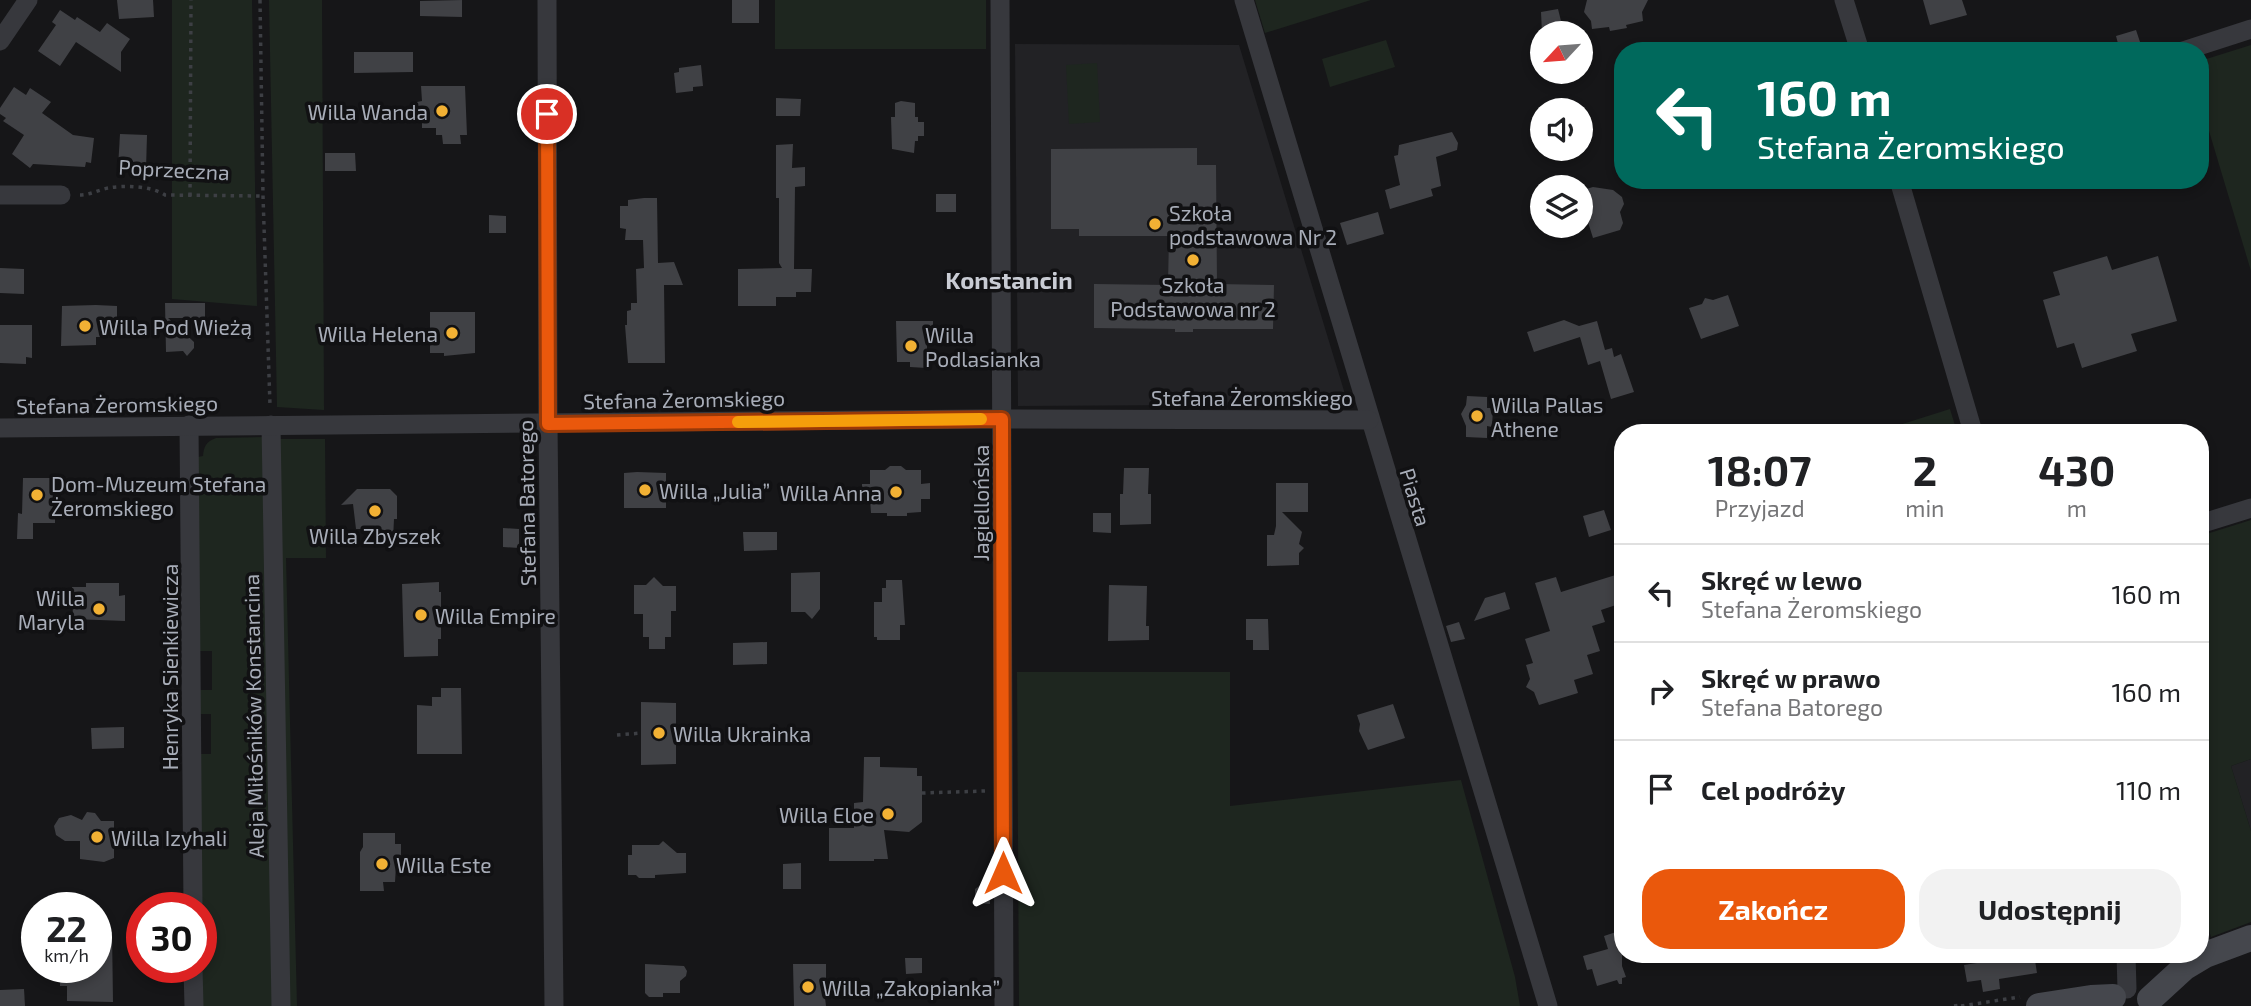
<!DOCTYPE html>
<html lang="pl">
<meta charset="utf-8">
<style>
:root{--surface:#fff;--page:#f2f2f2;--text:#202124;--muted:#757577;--line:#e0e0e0;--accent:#ea580c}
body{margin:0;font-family:"Exo 2",sans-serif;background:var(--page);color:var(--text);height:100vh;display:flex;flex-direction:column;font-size:26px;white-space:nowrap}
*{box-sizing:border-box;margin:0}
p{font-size:23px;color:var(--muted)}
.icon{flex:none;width:38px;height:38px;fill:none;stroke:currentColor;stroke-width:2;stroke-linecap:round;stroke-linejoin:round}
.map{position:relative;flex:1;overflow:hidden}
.drawer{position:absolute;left:1614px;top:424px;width:595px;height:539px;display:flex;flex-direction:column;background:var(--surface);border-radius:28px;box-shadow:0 4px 10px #0003}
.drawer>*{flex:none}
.banner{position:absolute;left:1614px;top:42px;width:595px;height:147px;border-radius:28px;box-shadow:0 4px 10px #0003;background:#00695c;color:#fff;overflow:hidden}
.needle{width:46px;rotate:244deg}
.buttons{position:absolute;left:1530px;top:21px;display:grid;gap:14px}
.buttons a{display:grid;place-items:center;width:63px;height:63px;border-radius:50%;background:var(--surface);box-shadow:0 4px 10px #0003;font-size:35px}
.speed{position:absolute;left:21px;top:892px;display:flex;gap:14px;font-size:35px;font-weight:700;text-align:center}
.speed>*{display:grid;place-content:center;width:91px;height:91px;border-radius:50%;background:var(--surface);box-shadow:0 4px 10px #0003;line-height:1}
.speed small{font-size:18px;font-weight:400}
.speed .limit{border:10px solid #d22;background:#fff;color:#111}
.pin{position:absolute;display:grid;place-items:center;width:60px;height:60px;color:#fff;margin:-30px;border:4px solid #fff;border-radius:50%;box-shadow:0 2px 7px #0007}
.me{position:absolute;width:77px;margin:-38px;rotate:0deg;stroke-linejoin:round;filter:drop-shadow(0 0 5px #0008)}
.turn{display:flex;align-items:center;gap:24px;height:147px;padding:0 28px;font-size:32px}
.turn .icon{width:91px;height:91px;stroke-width:2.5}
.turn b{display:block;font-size:49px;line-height:60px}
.eta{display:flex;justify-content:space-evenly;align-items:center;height:119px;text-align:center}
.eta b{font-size:42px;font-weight:700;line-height:49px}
.action{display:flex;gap:14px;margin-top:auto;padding:14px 28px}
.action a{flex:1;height:80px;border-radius:28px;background:var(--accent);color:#fff;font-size:28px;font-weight:700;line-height:80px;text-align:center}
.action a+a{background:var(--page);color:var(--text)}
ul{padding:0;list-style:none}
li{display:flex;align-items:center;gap:21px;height:98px;padding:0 28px;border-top:2px solid var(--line)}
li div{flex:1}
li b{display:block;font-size:26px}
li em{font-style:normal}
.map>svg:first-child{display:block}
.built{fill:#222225}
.green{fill:#1e261f}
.building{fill:#404145}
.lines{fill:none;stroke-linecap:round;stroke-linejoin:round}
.path{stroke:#3d3f44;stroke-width:3.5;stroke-dasharray:3.5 5;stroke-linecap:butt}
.street{stroke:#37383d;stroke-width:19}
.secondary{stroke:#45474d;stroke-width:26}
.route-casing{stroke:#983908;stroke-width:18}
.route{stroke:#ea580c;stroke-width:12}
.slow{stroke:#f59e0b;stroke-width:12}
.poi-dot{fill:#f2b134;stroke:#111113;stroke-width:2.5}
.labels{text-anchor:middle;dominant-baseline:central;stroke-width:7;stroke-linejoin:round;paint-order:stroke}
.poi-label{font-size:21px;fill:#a8adb8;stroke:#111113;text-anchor:start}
.street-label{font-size:21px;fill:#a8adb8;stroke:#111113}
.quarter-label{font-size:24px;font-weight:bold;fill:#c9ccd4;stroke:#111113}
</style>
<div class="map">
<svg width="2251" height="1006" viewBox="0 0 2251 1006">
<rect width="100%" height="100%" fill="#161618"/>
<!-- built -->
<g class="built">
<polygon points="1015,44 1239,45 1348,404 1018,406"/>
<polygon points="2251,759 2251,831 2231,766"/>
</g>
<!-- green -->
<g class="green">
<polygon points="172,0 252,0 257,306 172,299"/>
<polygon points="269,0 322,0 324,410 277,407"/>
<rect x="775" y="0" width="211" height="49"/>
<polygon points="1255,0 1371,0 1265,33"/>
<polygon points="1386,40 1395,67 1330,87 1322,59"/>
<polygon points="2251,45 2251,271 2200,101 2200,61"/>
<polygon points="1097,63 1100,122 1069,124 1066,65"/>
<polygon points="1950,409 1957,432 1877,432"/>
<path d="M264 437 277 1006H201L199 754H211V714H199V690H212V651H199L198 457 203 456C204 446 206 442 216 438Z"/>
<polygon points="275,439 325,439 326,558 286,558 297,1006 286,1006"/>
<polygon points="2251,520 2251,759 2231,766 2251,831 2251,922 2211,937 2200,902 2200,536"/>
<polygon points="1017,672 1230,672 1230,806 1461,780 1515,977 1520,1006 1019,1006"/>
</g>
<!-- building -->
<g class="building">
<polygon points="117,0 153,0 154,17 119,19"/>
<polygon points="462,0 462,17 420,16 420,1"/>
<rect x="732" y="0" width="27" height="23"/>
<polygon points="1587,0 1648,0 1642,12 1643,21 1626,25 1627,28 1610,31 1609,27 1592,29 1591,21 1584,12"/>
<polygon points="1923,0 1962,0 1967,15 1930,25"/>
<polygon points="1558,9 1564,33 1542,33 1541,12"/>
<polygon points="60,10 75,20 77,17 100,32 107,23 130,39 121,52 121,72 76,42 60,66 38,51 56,25 52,22"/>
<polygon points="2136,30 2142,48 2120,51 2116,36"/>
<polygon points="354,52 413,52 413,72 354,73"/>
<polygon points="701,65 703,86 693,87 693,91 676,93 674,73 679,72 679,68"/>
<polygon points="421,86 465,86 467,135 460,135 461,144 443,144 442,135 436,135 436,128 422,128 422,120 417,120 417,102 422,101"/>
<polygon points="14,87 26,95 30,88 51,102 42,113 73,135 94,138 91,163 86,162 85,167 33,164 30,168 12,154 24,135 3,121 6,118 0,114 0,108"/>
<polygon points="776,98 801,99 800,116 776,116"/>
<polygon points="901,101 915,103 915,117 918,117 918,122 924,122 924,136 918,136 918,141 915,141 914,153 892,149 891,117 895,117 895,103"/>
<polygon points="1452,132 1458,143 1457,150 1436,157 1441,186 1431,189 1433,196 1390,209 1385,190 1400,185 1394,156 1398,155 1399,145"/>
<polygon points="120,134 147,135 146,169 118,168"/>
<polygon points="793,144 792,168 805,167 805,186 795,187 794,269 812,269 811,292 796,292 796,297 776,297 776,306 738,306 738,269 782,268 779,263 779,198 776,198 776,145"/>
<polygon points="1197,148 1197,165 1216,165 1217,284 1274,285 1273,329 1193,329 1193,332 1175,332 1175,329 1094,328 1094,284 1168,285 1169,236 1079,236 1079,229 1051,229 1051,149"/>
<polygon points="325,153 355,153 356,171 325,171"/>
<polygon points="1593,187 1613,190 1622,197 1624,204 1620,212 1623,223 1620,230 1593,238 1587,219 1580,221 1580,191"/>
<rect x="936" y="194" width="20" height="18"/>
<polygon points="644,198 657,198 658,263 674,262 683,285 664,285 665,363 628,363 625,325 627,325 627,311 631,310 631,303 637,303 636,269 644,268 643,240 625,240 626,229 620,228 620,206 628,206 628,200"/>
<polygon points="1378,212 1384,234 1347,245 1340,223"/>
<polygon points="489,215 506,216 506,233 489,233"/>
<polygon points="2107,256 2112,270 2158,256 2177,321 2131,334 2137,351 2082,368 2074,343 2057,348 2043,300 2060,295 2053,272"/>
<polygon points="0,268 24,269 24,294 0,293"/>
<polygon points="1728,295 1739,326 1701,339 1689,308 1702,304 1705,298 1713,300"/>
<polygon points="165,303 205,303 205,318 168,318 194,342 194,348 187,356 183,351 166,352"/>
<polygon points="96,305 117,306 117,322 110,322 110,337 96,337 96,345 61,346 62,306"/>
<polygon points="430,312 475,312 475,353 444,356 444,353 430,353"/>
<polygon points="1564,320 1579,326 1597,321 1605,350 1612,348 1614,357 1621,354 1634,392 1611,399 1600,361 1588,365 1580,337 1534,352 1527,332"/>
<polygon points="896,321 933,321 933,337 927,337 927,368 910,367 910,362 897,362"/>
<polygon points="0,325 32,325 32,358 26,357 26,364 0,363"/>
<polygon points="1467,396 1487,397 1487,408 1493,408 1492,427 1487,426 1487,438 1466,437 1466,426 1461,414 1466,405"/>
<polygon points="890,466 901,466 906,470 921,470 921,484 930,483 930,499 921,499 921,512 907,513 907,516 887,516 887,513 871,513 870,499 862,500 862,484 870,484 870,470 885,470"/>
<polygon points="1124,468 1149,468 1148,494 1151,494 1151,524 1120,525 1120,494 1123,494"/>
<polygon points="637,472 666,473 666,508 624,508 624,473"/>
<polygon points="23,478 55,478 55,523 33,523 33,539 17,539 18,513 22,514"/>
<polygon points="1276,483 1308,483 1308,512 1282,512 1302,532 1299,544 1304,548 1299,553 1299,565 1267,566 1267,535 1274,535 1276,526"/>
<polygon points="357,489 390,489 397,496 397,519 394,519 393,540 379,540 379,533 369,533 370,529 356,529 353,504 341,505"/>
<polygon points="1604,510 1611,530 1589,537 1583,516"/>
<polygon points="1093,513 1111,513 1111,533 1093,532"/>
<polygon points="503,528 519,529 519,548 503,547"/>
<polygon points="743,532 777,532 777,550 744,551"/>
<polygon points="820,572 820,609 812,619 805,612 791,612 791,573"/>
<polygon points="1622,573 1622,603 1601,610 1605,622 1592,626 1600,651 1587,655 1593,674 1574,680 1578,693 1539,705 1534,692 1526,687 1530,679 1526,665 1533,663 1525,639 1550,631 1535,583 1556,577 1561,592"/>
<polygon points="654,577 663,586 676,586 676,611 671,611 671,637 665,637 665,649 649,649 649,637 643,637 643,614 634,614 634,585 646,585"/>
<polygon points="886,580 902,580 905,625 900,625 900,640 877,640 877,637 874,637 874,602 882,602 882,588 886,588"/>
<polygon points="439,582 439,592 441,592 441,639 438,639 438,656 404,657 402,584"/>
<polygon points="86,583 119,583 119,596 125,595 125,621 73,619 72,587 86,587"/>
<polygon points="1109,585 1147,586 1146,626 1149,626 1149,640 1108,641"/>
<polygon points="1505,592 1510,609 1474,621 1485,598"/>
<polygon points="1246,619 1268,619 1269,650 1253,650 1253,640 1246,640"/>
<polygon points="1459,622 1465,639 1451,642 1446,626"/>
<polygon points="767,642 767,664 733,665 733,643"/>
<polygon points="441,688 461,688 462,754 417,754 417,705 432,706 432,697 441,697"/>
<polygon points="641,702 676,703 676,764 641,765"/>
<polygon points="1393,704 1405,738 1368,750 1359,731 1360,724 1357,715"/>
<polygon points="124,727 124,748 92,749 91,728"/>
<polygon points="864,757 880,757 880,767 917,768 917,776 922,776 922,822 909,832 884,830 888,859 874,859 874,861 829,861 829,828 854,828 854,803 863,802"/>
<polygon points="87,812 95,813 101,821 114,821 114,858 104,862 80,859 80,841 65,841 56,835 54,826 59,818 71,815 82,820"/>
<polygon points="363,833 395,833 395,844 401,844 401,866 396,866 395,882 383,882 384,891 360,891 360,852 363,847"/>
<polygon points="663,841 677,853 686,853 686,873 655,875 655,878 639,878 636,875 628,875 628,855 632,855 632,845 659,845"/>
<polygon points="801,863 801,889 783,889 783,864"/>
<polygon points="989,879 990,904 975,903 975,889"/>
<polygon points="1622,930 1622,966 1626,977 1622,978 1622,984 1619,984 1617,980 1597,986 1592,969 1587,970 1583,956 1608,949 1604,936"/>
<polygon points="96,932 112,932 113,1002 67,1001 67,986 60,986 60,968 96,968"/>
<polygon points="2034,954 2037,973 1999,979 2000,989 1983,992 1981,980 1967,982 1964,965"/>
<polygon points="905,958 922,958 922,973 906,974"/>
<polygon points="645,964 684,966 687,971 686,976 680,981 680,993 663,993 663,997 649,997 645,993"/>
<polygon points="793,964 826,964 826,978 823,981 826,1006 794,1006"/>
<polygon points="24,989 25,1006 0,1006 0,990"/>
</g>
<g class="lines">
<!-- path -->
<g class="path">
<polyline points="260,0 263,196 270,405 272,406"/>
<path d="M80 195C90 195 98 190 108 188 126 185 151 186 165 195L263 196"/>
<polyline points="190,196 191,0"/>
<polyline points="617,735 642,733"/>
<polyline points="922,793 985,791"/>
<polyline points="1954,1006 1961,1005"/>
<polyline points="1961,1006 2020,997"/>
</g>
<!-- street -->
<g class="street">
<polyline points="547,0 548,423 554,1006"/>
<polyline points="1000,0 1004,1006"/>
<polyline points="1244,0 1548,1006"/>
<polyline points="1844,0 1860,51"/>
<polyline points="0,41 28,0"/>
<polyline points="2183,51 2251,29"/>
<polyline points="1899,180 1973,432"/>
<polyline points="0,195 61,195"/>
<polyline points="189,425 193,908"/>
<polyline points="271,425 281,1006"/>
<polyline points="0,428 982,419 1369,420"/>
<polyline points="2200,524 2251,508"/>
<polyline points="2126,954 2127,989"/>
<polyline points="193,968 194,1006"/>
</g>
<!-- secondary -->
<g class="secondary">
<polyline points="2150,999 2185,967 2205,955 2251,938"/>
<polyline points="2039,1006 2091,998 2113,997"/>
</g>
</g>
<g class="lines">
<!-- route casing -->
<g class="route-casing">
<polyline id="route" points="547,114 548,424 1002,419 1003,873"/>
</g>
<!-- route -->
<use href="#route" class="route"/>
<!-- slow -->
<polyline class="slow" points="738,422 981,419"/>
</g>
<!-- markers -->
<g class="poi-dot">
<circle cx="442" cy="111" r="7"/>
<circle cx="1155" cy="224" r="7"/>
<circle cx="1193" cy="260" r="7"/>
<circle cx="85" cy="326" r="7"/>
<circle cx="452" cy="333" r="7"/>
<circle cx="911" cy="346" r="7"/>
<circle cx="1477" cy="416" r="7"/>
<circle cx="645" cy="490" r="7"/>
<circle cx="896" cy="492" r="7"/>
<circle cx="37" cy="495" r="7"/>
<circle cx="375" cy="511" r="7"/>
<circle cx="99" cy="609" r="7"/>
<circle cx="421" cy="615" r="7"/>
<circle cx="659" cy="733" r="7"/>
<circle cx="888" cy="814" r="7"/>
<circle cx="97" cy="837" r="7"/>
<circle cx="382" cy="864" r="7"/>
<circle cx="808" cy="987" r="7"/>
</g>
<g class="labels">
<!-- poi labels -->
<g class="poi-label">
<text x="428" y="111" text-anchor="end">Willa Wanda</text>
<text x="1169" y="212">Szkoła<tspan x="1169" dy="24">podstawowa Nr 2</tspan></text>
<text x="1193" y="284" text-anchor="middle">Szkoła<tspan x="1193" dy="24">Podstawowa nr 2</tspan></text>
<text x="99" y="326">Willa Pod Wieżą</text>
<text x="438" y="333" text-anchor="end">Willa Helena</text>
<text x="925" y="334">Willa<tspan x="925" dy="24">Podlasianka</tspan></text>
<text x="1491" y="404">Willa Pallas<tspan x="1491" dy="24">Athene</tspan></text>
<text x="51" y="483">Dom-Muzeum Stefana<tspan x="51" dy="24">Żeromskiego</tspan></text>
<text x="659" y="490">Willa „Julia”</text>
<text x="882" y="492" text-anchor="end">Willa Anna</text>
<text x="375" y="535" text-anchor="middle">Willa Zbyszek</text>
<text x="85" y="597" text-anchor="end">Willa<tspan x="85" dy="24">Maryla</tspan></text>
<text x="435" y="615">Willa Empire</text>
<text x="673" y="733">Willa Ukrainka</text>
<text x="874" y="814" text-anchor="end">Willa Eloe</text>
<text x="111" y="837">Willa Izyhali</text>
<text x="396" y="864">Willa Este</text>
<text x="822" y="987">Willa „Zakopianka”</text>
</g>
<!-- street labels -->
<g class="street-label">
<text transform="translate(174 169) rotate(3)">Poprzeczna</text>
<text x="1252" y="397">Stefana Żeromskiego</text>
<text transform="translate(684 399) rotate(-1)">Stefana Żeromskiego</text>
<text transform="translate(117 404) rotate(-1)">Stefana Żeromskiego</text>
<text transform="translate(1416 497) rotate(73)">Piasta</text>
<text transform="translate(526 503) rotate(-91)">Stefana Batorego</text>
<text transform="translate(980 503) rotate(-90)">Jagiellońska</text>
<text transform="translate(169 667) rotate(-90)">Henryka Sienkiewicza</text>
<text transform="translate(253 716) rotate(-91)">Aleja Miłośników Konstancina</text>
</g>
<!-- quarter labels -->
<g class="quarter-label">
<text x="1009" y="279">Konstancin</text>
</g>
</g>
</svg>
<div class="buttons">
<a><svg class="needle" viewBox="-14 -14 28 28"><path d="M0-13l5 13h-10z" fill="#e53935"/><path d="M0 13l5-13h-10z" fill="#757577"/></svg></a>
<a><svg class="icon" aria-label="sound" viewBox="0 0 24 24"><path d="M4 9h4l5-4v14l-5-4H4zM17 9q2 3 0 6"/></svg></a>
<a><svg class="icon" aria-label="layers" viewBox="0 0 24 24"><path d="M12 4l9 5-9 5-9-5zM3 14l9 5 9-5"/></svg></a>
</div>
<div class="speed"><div>22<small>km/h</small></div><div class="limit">30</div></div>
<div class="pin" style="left:547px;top:114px;background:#d93025"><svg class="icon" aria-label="arrive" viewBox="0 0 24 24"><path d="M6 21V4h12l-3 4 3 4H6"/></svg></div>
<svg class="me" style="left:1003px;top:873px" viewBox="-20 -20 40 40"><path d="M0-17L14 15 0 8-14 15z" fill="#ea580c" stroke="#fff" stroke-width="4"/></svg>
<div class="banner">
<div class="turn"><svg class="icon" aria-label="left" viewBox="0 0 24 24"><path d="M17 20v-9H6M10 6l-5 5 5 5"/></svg><div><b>160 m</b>Stefana Żeromskiego</div></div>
</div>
<section class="drawer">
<div class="eta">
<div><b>18:07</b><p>Przyjazd</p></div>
<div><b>2</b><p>min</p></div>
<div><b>430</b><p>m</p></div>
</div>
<ul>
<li><svg class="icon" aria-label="left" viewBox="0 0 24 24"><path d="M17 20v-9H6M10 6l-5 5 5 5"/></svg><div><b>Skręć w lewo</b><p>Stefana Żeromskiego</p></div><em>160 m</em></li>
<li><svg class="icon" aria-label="right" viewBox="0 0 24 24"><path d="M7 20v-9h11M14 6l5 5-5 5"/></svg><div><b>Skręć w prawo</b><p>Stefana Batorego</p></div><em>160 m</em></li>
<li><svg class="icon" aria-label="arrive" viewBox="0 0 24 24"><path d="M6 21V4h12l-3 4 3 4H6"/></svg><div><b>Cel podróży</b></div><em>110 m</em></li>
</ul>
<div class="action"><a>Zakończ</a><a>Udostępnij</a></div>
</section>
</div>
